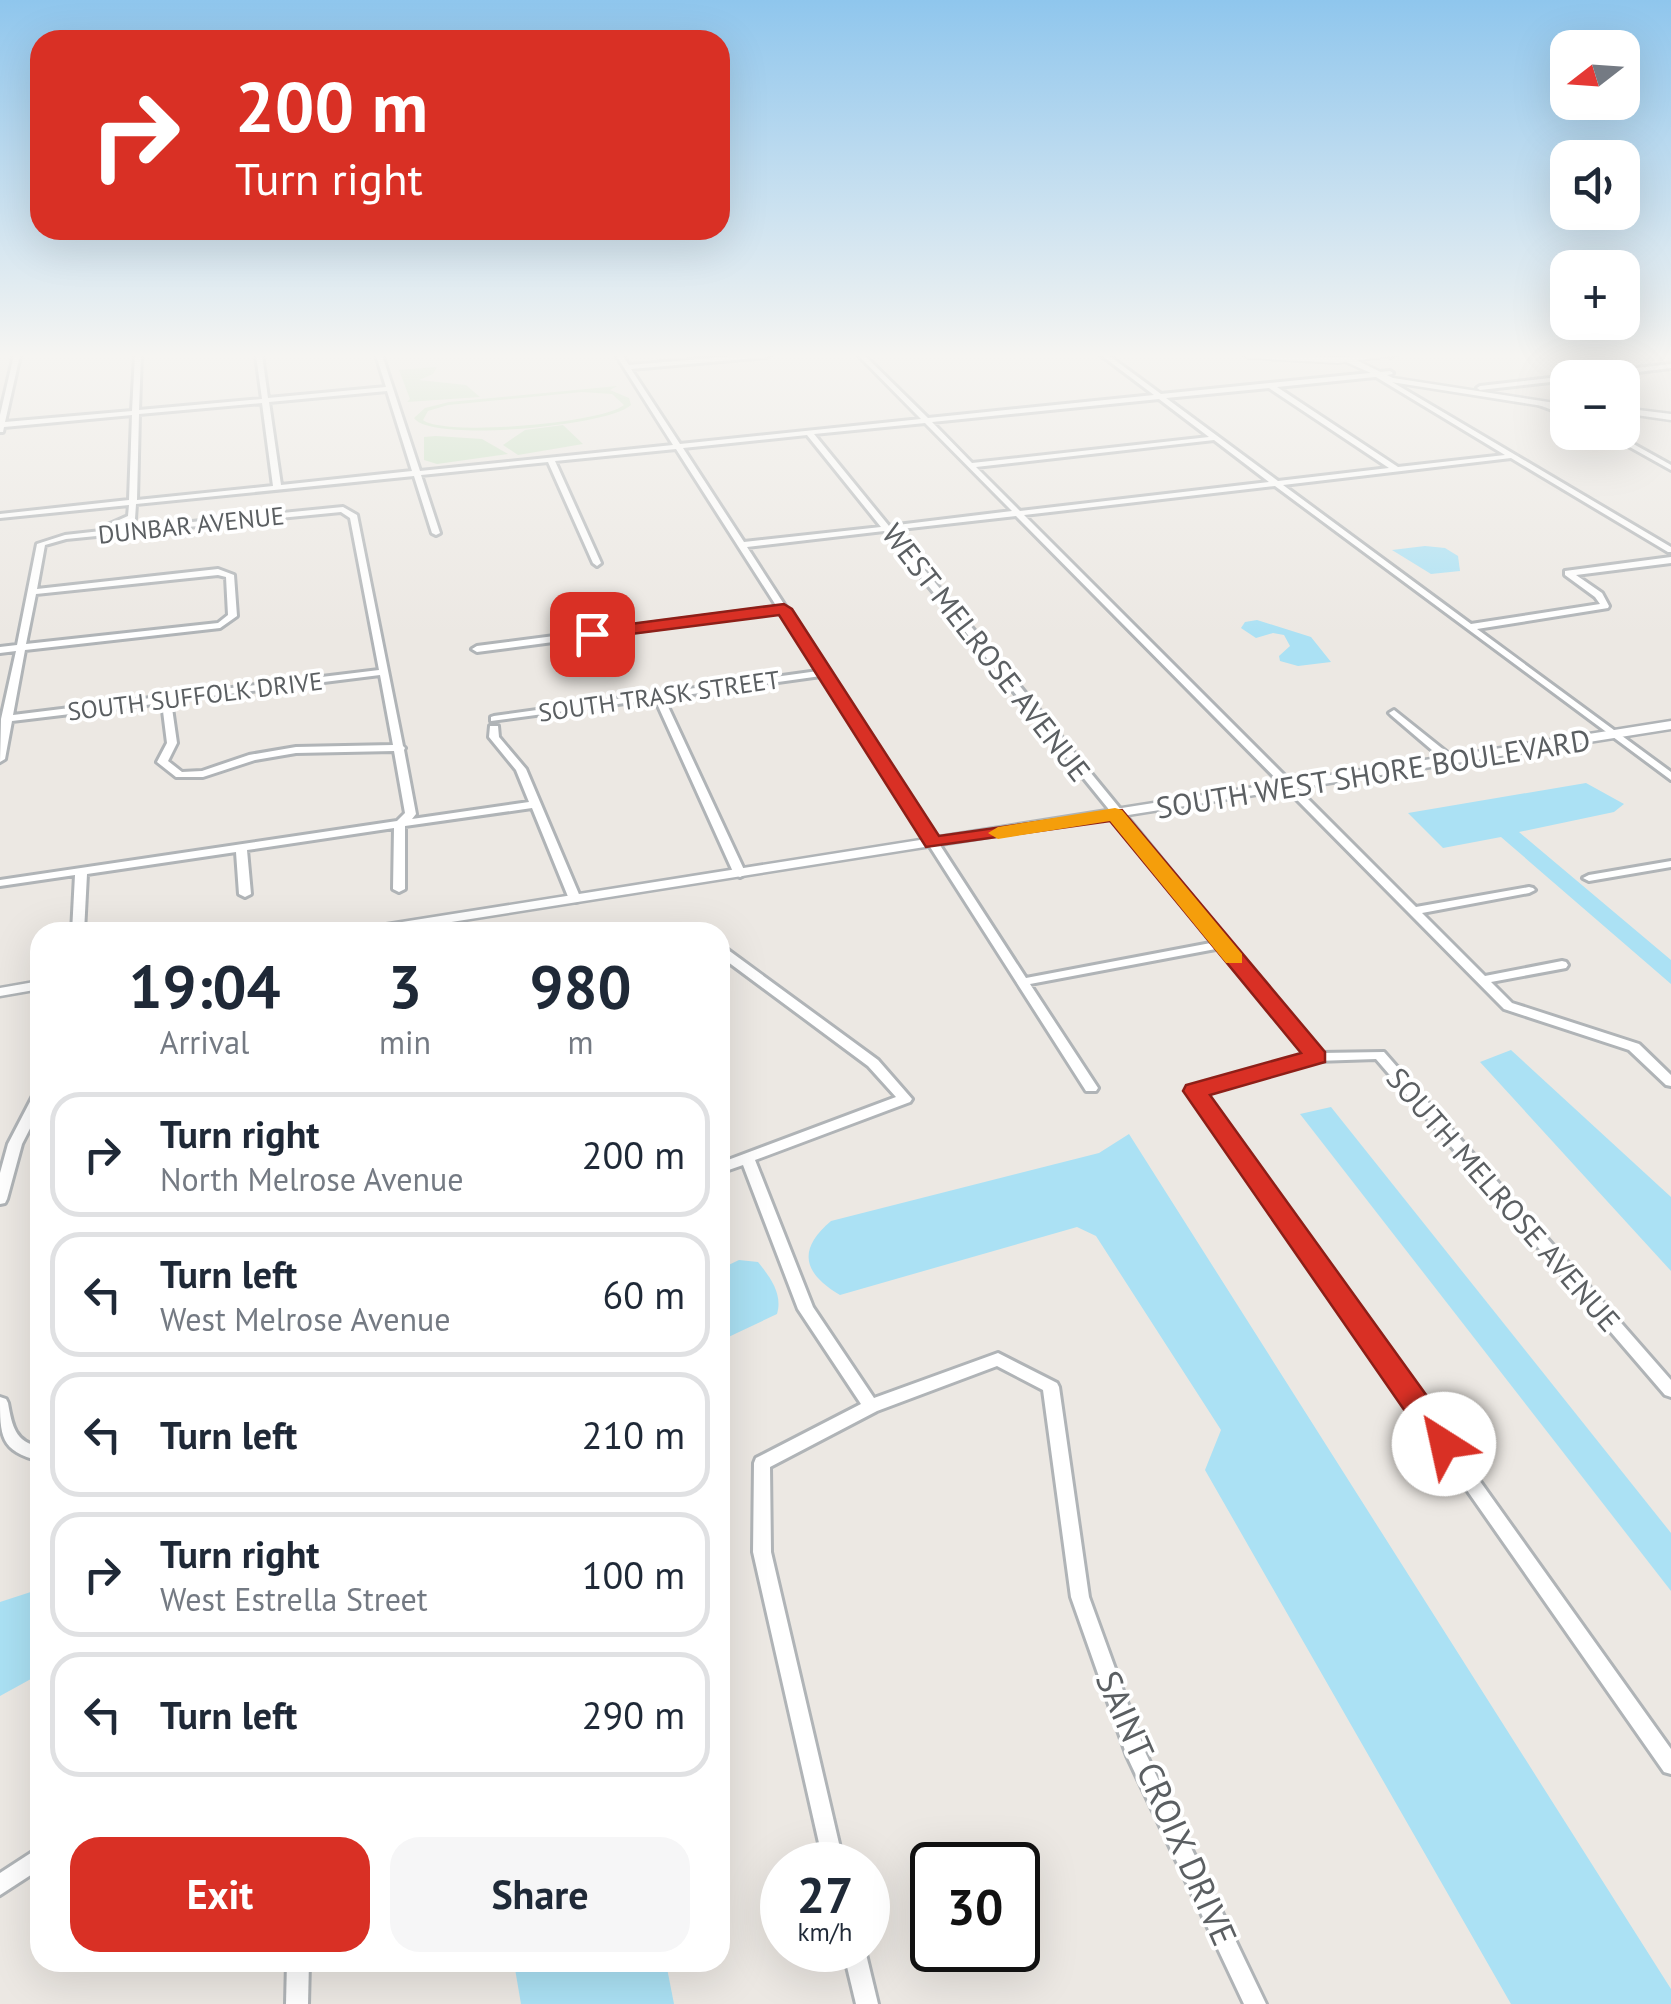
<!DOCTYPE html>
<meta charset="utf-8">
<style>
:root{--surface:#fff;--page:#f6f6f7;--text:#1f2937;--muted:#747a83;--line:#e0e1e3;--accent:#d93025}
body{margin:0;font-family:"PT Sans",sans-serif;background:var(--page);color:var(--text);height:100vh;display:flex;flex-direction:column;font-size:38px;white-space:nowrap}
*{box-sizing:border-box;margin:0}
p{font-size:32px;color:var(--muted)}
.icon{flex:none;width:55px;height:55px;fill:none;stroke:currentColor;stroke-width:2;stroke-linecap:round;stroke-linejoin:round}
.map{position:relative;flex:1;overflow:hidden}
.panel{position:absolute;left:30px;top:922px;width:700px;height:1050px;display:flex;flex-direction:column;background:var(--surface);border-radius:30px;box-shadow:0 10px 40px #0002}
.panel>*{flex:none}
.top-card{position:absolute;left:30px;top:30px;width:700px;height:210px;border-radius:30px;box-shadow:0 10px 40px #0002;background:#d93025;color:#fff;overflow:hidden}
.needle{width:65px;rotate:253deg}
.fabs{position:absolute;left:1550px;top:30px;display:grid;gap:20px}
.fabs a{display:grid;place-items:center;width:90px;height:90px;border-radius:20px;background:var(--surface);box-shadow:0 10px 40px #0002;font-size:50px}
.speed{position:absolute;left:760px;top:1842px;display:flex;gap:20px;font-size:50px;font-weight:700;text-align:center}
.speed>*{display:grid;place-content:center;width:130px;height:130px;border-radius:50%;background:var(--surface);box-shadow:0 10px 40px #0002;line-height:1}
.speed small{font-size:25px;font-weight:400}
.speed .limit{border:5px solid #111;border-radius:15px;background:#fff;color:#111}
.pin{position:absolute;display:grid;place-items:center;width:85px;height:85px;color:#fff;margin:-42px;border-radius:20px;box-shadow:0 5px 15px #0006}
.me{position:absolute;width:110px;margin:-55px;rotate:325deg;stroke-linejoin:round;filter:drop-shadow(0 0 8px #0008)}
.turn{display:flex;align-items:center;gap:35px;height:210px;padding:0 40px;font-size:45px}
.turn .icon{width:130px;height:130px;stroke-width:2.5}
.turn b{display:block;font-size:70px;line-height:85px}
.eta{display:flex;justify-content:space-evenly;align-items:center;height:170px;text-align:center}
.eta b{font-size:60px;font-weight:600;line-height:70px}
.button{display:flex;gap:20px;margin-top:auto;padding:20px 40px}
.button a{flex:1;height:115px;border-radius:30px;background:var(--accent);color:#fff;font-size:40px;font-weight:600;line-height:115px;text-align:center}
.button a+a{background:var(--page);color:var(--text)}
ul{padding:0;list-style:none}
li{display:flex;align-items:center;gap:30px;height:125px;margin:0 20px 15px;padding:0 20px;border:5px solid var(--line);border-radius:30px}
li div{flex:1}
li b{display:block;font-size:38px}
li em{font-style:normal}
.map>svg:first-child{display:block}
.green{fill:#c8e0c3;fill-rule:evenodd}
.water{fill:#abe1f4}
.lines{fill:none;stroke-linecap:round;stroke-linejoin:round}
.minor-casing{stroke:#b0b4b7;stroke-width:6}
.tertiary-casing{stroke:#b0b4b7;stroke-width:5}
.secondary-casing{stroke:#b0b3b6;stroke-width:4}
.minor{fill:#fff;fill-rule:evenodd}
.tertiary{fill:#fff;fill-rule:evenodd}
.secondary{fill:#fff;fill-rule:evenodd}
.route{fill:#d93025;stroke:#8d1f18;stroke-width:2.5}
.slow{fill:#f59e0b}
.labels{text-anchor:middle;dominant-baseline:central;stroke-width:8;stroke-linejoin:round;paint-order:stroke}
.far-street-label{font-size:25px;fill:#5b5f62;stroke:#fff}
.street-label{font-size:30px;fill:#5b5f62;stroke:#fff}
.near-street-label{font-size:35px;fill:#5b5f62;stroke:#fff}
</style>
<div class="map">
<svg width="1671" height="2004" viewBox="0 0 1671 2004">
<rect width="100%" height="100%" fill="#ece8e3"/>
<!-- green -->
<g class="green">
<polygon points="437,367 433,374 419,380 466,385 480,397 407,402 410,399 399,370"/>
<path d="M617 386 610 390 629 398 631 405C610 426 430 443 414 418L425 408 449 402ZM582 392 612 394 624 405C603 423 444 437 423 420L428 411 448 405Z"/>
<polygon points="563,425 583,444 518,455 503,445 525,430"/>
<polygon points="436,436 482,439 508,454 437,464 424,460 424,437"/>
</g>
<!-- water -->
<g class="water">
<polygon points="1425,546 1445,548 1458,556 1460,571 1431,574 1392,550"/>
<polygon points="1257,620 1311,637 1331,662 1298,666 1280,661 1279,656 1290,646 1284,635 1273,633 1256,638 1241,628 1245,622"/>
<polygon points="1586,783 1624,804 1614,812 1519,832 1671,960 1671,984 1501,837 1443,848 1408,813"/>
<polygon points="1511,1050 1671,1197 1671,1271 1480,1062"/>
<polygon points="1331,1107 1671,1533 1671,1591 1300,1114"/>
<path d="M1129 1134 1671 1989V2004H1511L1205 1470 1221 1430 1096 1236 1077 1227 840 1295C803 1273 797 1250 831 1221L1099 1153Z"/>
<path d="M739 1260 758 1262C770 1277 783 1294 777 1314L720 1341V1269Z"/>
<polygon points="40,1589 40,1674 0,1696 0,1602"/>
<polygon points="514,1963 666,1963 674,2004 521,2004"/>
</g>
<g class="lines">
<!-- minor casing -->
<g class="minor-casing">
<g id="minor">
<path d="M14 355H20L5 422 132 411 135 355H141L139 410 262 399 256 355H262L268 398 386 387 376 355H382L420 471 673 445 616 355H622L629 365 748 355H770L767 357 631 369 680 444 921 419 858 355H864L928 418 1154 395 1101 355H1108L1161 394 1390 371 1393 373 1392 374 1382 376 1671 547V552H1668L1511 458 1283 485 1471 624 1600 604 1595 597 1565 575V571L1671 557V563L1576 575 1602 593 1609 606 1608 608 1477 629 1671 772V780L1275 486 1024 515 1416 907 1529 887 1533 888 1535 890 1529 893 1422 913 1485 976 1562 961 1566 962 1568 965 1566 968 1491 982 1512 1003 1639 1044 1671 1075V1086L1666 1085 1629 1050 1504 1009 1016 516 892 530 1320 1053 1384 1052 1671 1380V1397L1665 1395 1376 1059 1316 1061 1203 1093 1671 1749V1774L1664 1772 1188 1091 1190 1088 1308 1055 1221 948 1030 984 1098 1088 1096 1091H1086L821 676 664 698 746 874 740 877 734 874 655 699 491 721V717L494 716 818 671 780 612 477 652 472 649 477 646 777 607 676 449 555 461 601 563 597 566 593 563 548 462 421 475 440 533 436 535 432 533 414 476 136 504 135 519 111 530 343 507 357 515 403 746 405 748 404 750 416 814 412 819 529 802 516 770 489 737 490 726H498L499 737 526 769 581 899 579 901 575 902 569 899 532 808 405 826V889L399 892 393 889 394 828 247 850 251 894 245 897 239 894 236 852 87 874 84 932H72L75 875 0 886V880L397 821 405 813 394 751 296 753 255 760 203 777H176L157 762 167 743 162 703 12 721 5 759 0 762 1 719 16 651 0 653V647L17 645 37 544 65 535 101 531V528L128 516 129 505 0 518V514L129 500 132 415 4 427 3 432H0V415ZM1375 377H1376L1505 455 1398 467 1277 387ZM1269 388 1389 468 1278 481 1166 398ZM387 391 412 471 281 485 269 402ZM1159 399 1209 437 972 463 932 422ZM262 403 273 486 137 500 139 414ZM925 423 1012 511 889 526 814 434ZM807 435 881 527 744 542 683 448ZM1214 440 1269 482 1020 511 976 467ZM341 512 350 518 379 670 13 715 25 650 220 628 237 616 234 575 218 569 37 589 45 545 66 539ZM884 531 1216 942 1026 978 747 547ZM218 575 226 577 228 615 218 623 26 644 36 594ZM380 675 393 745 296 747 249 755 202 771 182 772 168 761 177 743 171 701Z"/>
<polygon points="1387,355 1394,355 1391,357"/>
<polygon points="1671,364 1671,368 1588,378 1568,378 1568,380 1480,390 1477,388 1480,386"/>
<polygon points="1541,402 1568,411 1568,416 1539,405 1538,404"/>
<polygon points="1603,432 1612,432 1671,465 1671,470"/>
<polygon points="1394,710 1454,758 1454,762 1446,762 1391,715 1389,713"/>
<polygon points="1671,861 1671,867 1589,881 1583,878 1589,875"/>
<polygon points="720,946 724,947 878,1060 912,1099 910,1102 755,1160 813,1307 874,1398 998,1353 1057,1383 1059,1387 1089,1597 1146,1754 1266,2004 1244,2004 1127,1756 1071,1597 1043,1390 997,1366 877,1411 770,1467 771,1552 844,1865 824,1865 753,1552 754,1463 756,1458 861,1404 798,1309 743,1165 720,1173 720,1163 896,1097 868,1066 720,956"/>
<polygon points="40,1092 40,1109 22,1144 7,1199 5,1203 0,1204 0,1173 8,1144 33,1096"/>
<path d="M0 1397 6 1399 8 1403C12 1426 15 1442 40 1447V1461C0 1451 0 1436 0 1397Z"/>
<polygon points="40,1847 40,1869 0,1895 0,1873"/>
<polygon points="843,1950 865,1950 878,2004 856,2004"/>
<polygon points="287,1962 309,1962 308,2004 286,2004"/>
</g>
</g>
<!-- tertiary casing -->
<g class="tertiary-casing">
<g id="tertiary">
<polygon points="1344,357 1350,357 1393,378 1568,405 1568,410 1391,382 1344,361"/>
<polygon points="1622,408 1671,414 1671,420 1622,413"/>
<polygon points="1671,721 1671,729 388,932 357,932 364,928"/>
<polygon points="40,981 40,989 0,996 0,988"/>
</g>
</g>
<!-- secondary casing -->
<g class="secondary-casing">
<polygon id="secondary" points="1243,355 1338,357 1398,355 1338,363 1248,358"/>
</g>
<!-- minor -->
<use href="#minor" class="minor"/>
<!-- tertiary -->
<use href="#tertiary" class="tertiary"/>
<!-- secondary -->
<use href="#secondary" class="secondary"/>
</g>
<!-- sky -->
<linearGradient id="sky" x2="0" y2="1"><stop stop-color="#8fc6ed"/><stop offset="0.56" stop-color="#f6f5f2"/><stop offset="1" stop-color="#f6f5f2" stop-opacity="0"/></linearGradient>
<rect width="1671" height="635" fill="url(#sky)"/>
<!-- route -->
<polygon class="route" points="784,604 792,609 939,836 1122,810 1325,1052 1325,1062 1210,1095 1455,1435 1459,1444 1455,1453 1444,1456 1434,1453 1183,1091 1186,1085 1301,1053 1110,821 926,847 779,615 592,639 584,634 592,629"/>
<!-- slow -->
<polygon class="slow" points="1115,808 1122,810 1242,954 1242,963 1226,963 1110,821 998,839 988,833 998,827"/>
<g class="labels">
<!-- far-street labels -->
<g class="far-street-label">
<text transform="translate(191 525) rotate(-6)">DUNBAR AVENUE</text>
<text transform="translate(195 696) rotate(-7)">SOUTH SUFFOLK DRIVE</text>
<text transform="translate(659 696) rotate(-8)">SOUTH TRASK STREET</text>
</g>
<!-- street labels -->
<g class="street-label">
<text transform="translate(987 652) rotate(52)">WEST MELROSE AVENUE</text>
<text transform="translate(1373 773) rotate(-9)">SOUTH WEST SHORE BOULEVARD</text>
<text transform="translate(1504 1199) rotate(49)">SOUTH MELROSE AVENUE</text>
</g>
<!-- near-street labels -->
<g class="near-street-label">
<text transform="translate(1167 1808) rotate(66)">SAINT CROIX DRIVE</text>
</g>
</g>
</svg>
<div class="fabs">
<a><svg class="needle" viewBox="-14 -14 28 28"><path d="M0-13l5 13h-10z" fill="#e53935"/><path d="M0 13l5-13h-10z" fill="#747a83"/></svg></a>
<a><svg class="icon" aria-label="sound" viewBox="0 0 24 24"><path d="M4 9h4l5-4v14l-5-4H4zM17 9q2 3 0 6"/></svg></a>
<a>+</a>
<a>−</a>
</div>
<div class="speed"><div>27<small>km/h</small></div><div class="limit">30</div></div>
<div class="pin" style="left:592px;top:634px;background:#d93025"><svg class="icon" aria-label="arrive" viewBox="0 0 24 24"><path d="M6 21V4h12l-3 4 3 4H6"/></svg></div>
<svg class="me" style="left:1444px;top:1444px" viewBox="-20 -20 40 40"><circle r="19" fill="#fff"/><path d="M0-13L10 11 0 6-10 11z" fill="#d93025"/></svg>
<div class="top-card">
<div class="turn"><svg class="icon" aria-label="right" viewBox="0 0 24 24"><path d="M7 20v-9h11M14 6l5 5-5 5"/></svg><div><b>200 m</b>Turn right</div></div>
</div>
<section class="panel">
<div class="eta">
<div><b>19:04</b><p>Arrival</p></div>
<div><b>3</b><p>min</p></div>
<div><b>980</b><p>m</p></div>
</div>
<ul>
<li><svg class="icon" aria-label="right" viewBox="0 0 24 24"><path d="M7 20v-9h11M14 6l5 5-5 5"/></svg><div><b>Turn right</b><p>North Melrose Avenue</p></div><em>200 m</em></li>
<li><svg class="icon" aria-label="left" viewBox="0 0 24 24"><path d="M17 20v-9H6M10 6l-5 5 5 5"/></svg><div><b>Turn left</b><p>West Melrose Avenue</p></div><em>60 m</em></li>
<li><svg class="icon" aria-label="left" viewBox="0 0 24 24"><path d="M17 20v-9H6M10 6l-5 5 5 5"/></svg><div><b>Turn left</b></div><em>210 m</em></li>
<li><svg class="icon" aria-label="right" viewBox="0 0 24 24"><path d="M7 20v-9h11M14 6l5 5-5 5"/></svg><div><b>Turn right</b><p>West Estrella Street</p></div><em>100 m</em></li>
<li><svg class="icon" aria-label="left" viewBox="0 0 24 24"><path d="M17 20v-9H6M10 6l-5 5 5 5"/></svg><div><b>Turn left</b></div><em>290 m</em></li>
</ul>
<div class="button"><a>Exit</a><a>Share</a></div>
</section>
</div>
